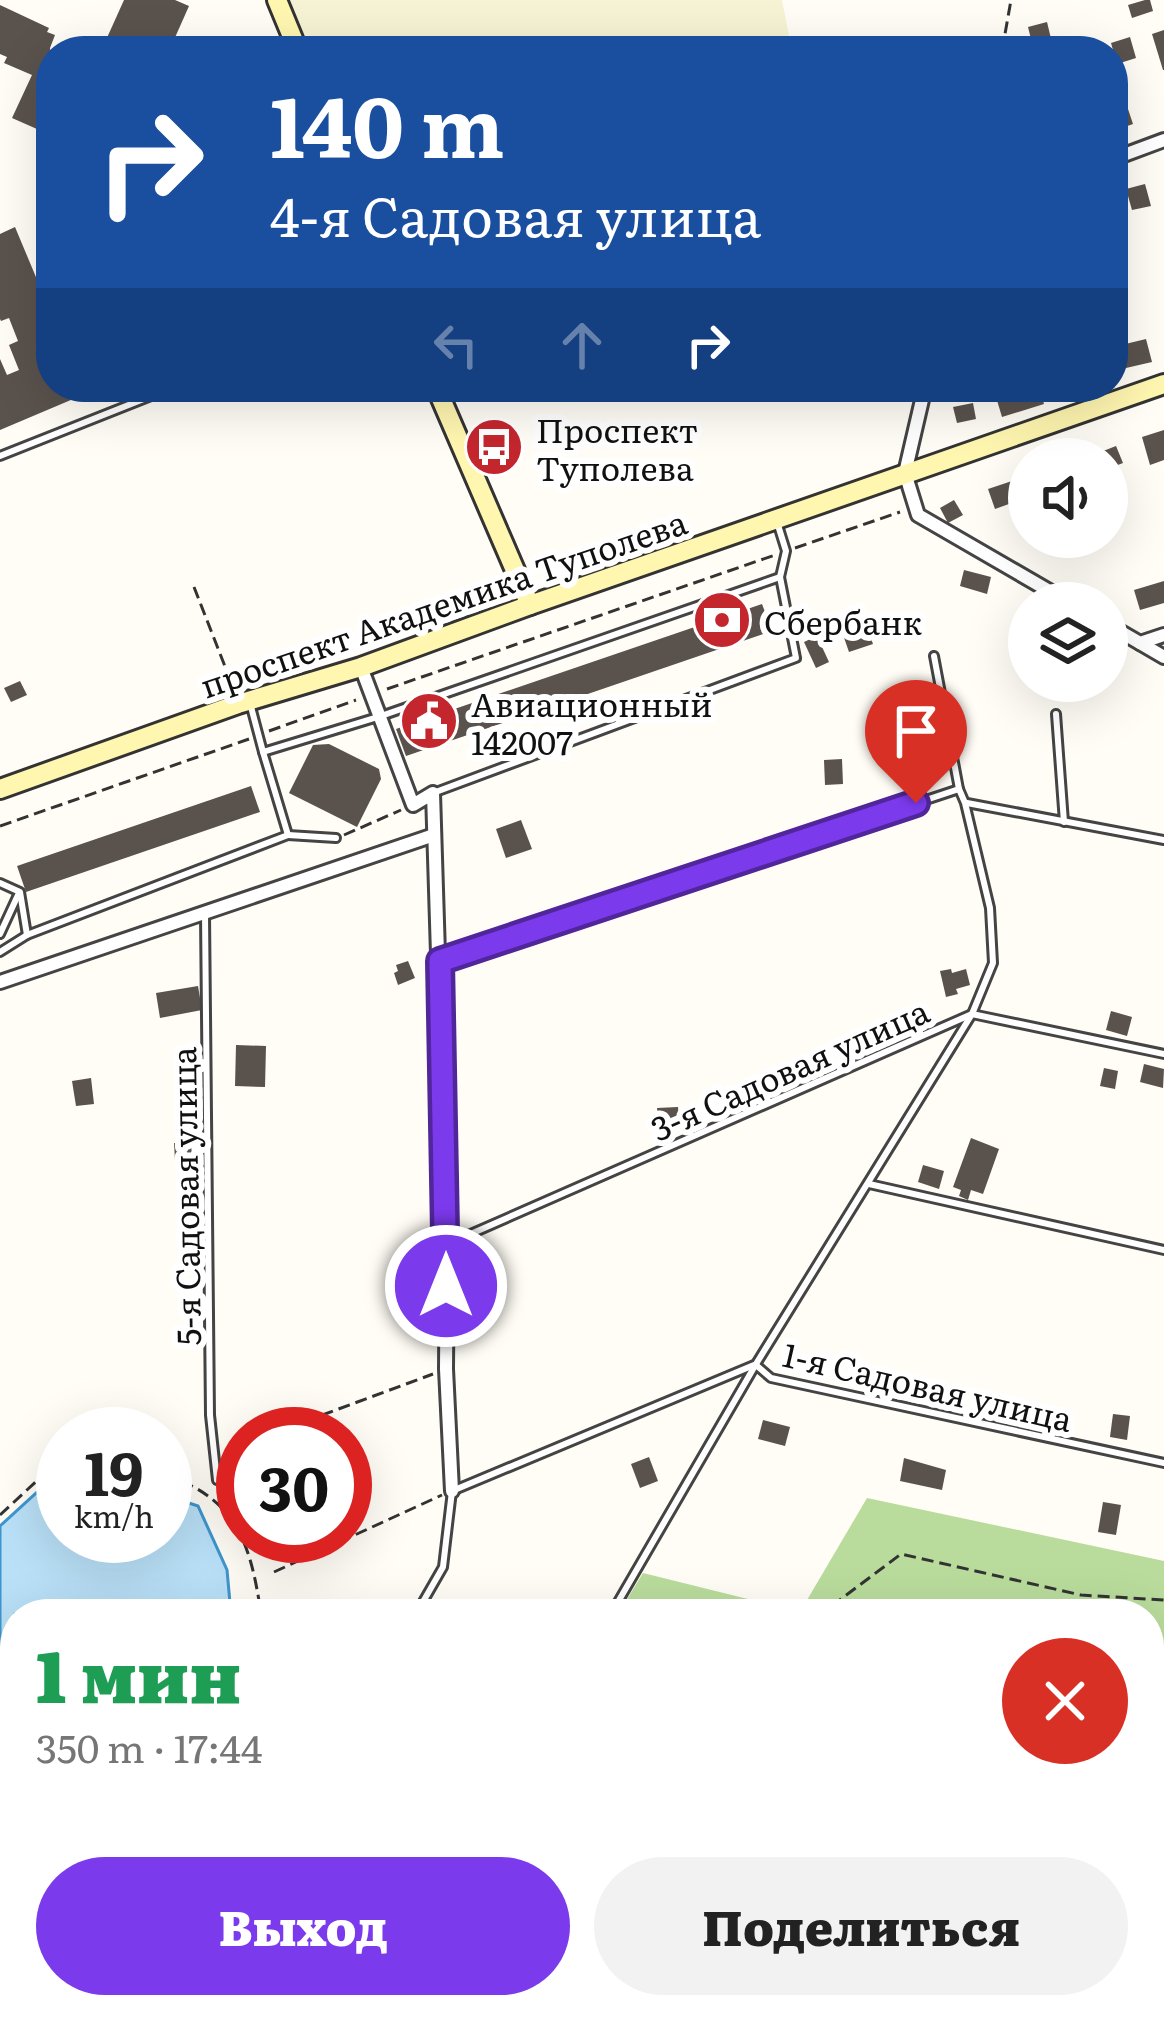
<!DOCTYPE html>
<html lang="ru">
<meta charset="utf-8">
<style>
:root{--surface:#fff;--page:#f2f2f2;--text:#222;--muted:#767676;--accent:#7c3aed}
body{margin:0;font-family:Literata,serif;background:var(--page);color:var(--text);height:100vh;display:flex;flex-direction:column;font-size:45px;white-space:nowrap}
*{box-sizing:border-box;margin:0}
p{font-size:39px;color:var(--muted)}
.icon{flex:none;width:66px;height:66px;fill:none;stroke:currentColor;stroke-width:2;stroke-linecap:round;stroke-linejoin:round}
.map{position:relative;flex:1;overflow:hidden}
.side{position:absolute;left:0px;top:1599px;width:1164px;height:420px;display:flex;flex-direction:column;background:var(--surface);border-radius:48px 48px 0 0;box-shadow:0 12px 48px #0002}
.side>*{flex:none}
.banner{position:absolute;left:36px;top:36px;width:1092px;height:366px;border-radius:48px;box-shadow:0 12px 48px #0002;background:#1a4fa0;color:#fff;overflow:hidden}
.fabs{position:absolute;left:1008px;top:438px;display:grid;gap:24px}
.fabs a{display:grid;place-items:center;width:120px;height:120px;border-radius:50%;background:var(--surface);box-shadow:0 12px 48px #0002;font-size:60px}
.speed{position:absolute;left:36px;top:1407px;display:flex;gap:24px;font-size:60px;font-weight:700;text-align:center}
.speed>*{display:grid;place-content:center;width:156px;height:156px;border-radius:50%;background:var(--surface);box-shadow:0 12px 48px #0002;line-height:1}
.speed small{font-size:30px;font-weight:400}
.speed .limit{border:18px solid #d22;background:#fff;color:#111}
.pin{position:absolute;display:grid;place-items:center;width:102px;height:102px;color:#fff;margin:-123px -51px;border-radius:50% 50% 50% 0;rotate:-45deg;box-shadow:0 0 12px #0007}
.pin .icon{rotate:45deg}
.me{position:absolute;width:132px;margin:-66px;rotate:0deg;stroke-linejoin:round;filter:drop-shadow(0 0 9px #0008)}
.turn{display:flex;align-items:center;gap:42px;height:252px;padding:0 36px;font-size:54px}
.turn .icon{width:156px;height:156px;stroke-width:2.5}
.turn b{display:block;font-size:84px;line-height:102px}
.lanes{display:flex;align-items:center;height:114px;padding:0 36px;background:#0003;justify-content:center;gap:60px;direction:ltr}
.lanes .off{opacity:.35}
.round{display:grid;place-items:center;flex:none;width:126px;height:126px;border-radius:63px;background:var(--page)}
.overview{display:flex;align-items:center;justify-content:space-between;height:204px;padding:0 36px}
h1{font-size:72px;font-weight:800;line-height:90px;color:#1e9e55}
.cta{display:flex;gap:24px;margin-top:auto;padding:24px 36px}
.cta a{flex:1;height:138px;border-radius:72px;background:var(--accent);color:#fff;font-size:48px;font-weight:800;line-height:138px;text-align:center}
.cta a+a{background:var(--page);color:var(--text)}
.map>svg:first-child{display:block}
.farmland{fill:#f6f3d4}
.forest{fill:#b9dc9c}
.water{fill:#b9e0f7;stroke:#3f96cf;stroke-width:3}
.building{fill:#5a524d}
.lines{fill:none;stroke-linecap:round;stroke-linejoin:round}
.lane-casing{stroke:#444;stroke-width:12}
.street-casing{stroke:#444;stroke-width:18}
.secondary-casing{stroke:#333;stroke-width:24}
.path{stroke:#333;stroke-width:3;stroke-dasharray:12 6;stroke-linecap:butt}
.lane{stroke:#fff;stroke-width:6}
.street{stroke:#fff;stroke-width:12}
.secondary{stroke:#fff6b0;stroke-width:18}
.route-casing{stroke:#51269a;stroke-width:30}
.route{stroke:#7c3aed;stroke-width:21}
.labels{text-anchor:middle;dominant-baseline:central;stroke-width:12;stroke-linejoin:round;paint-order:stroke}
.poi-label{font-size:33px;fill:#111;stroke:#fff;text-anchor:start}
.street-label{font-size:33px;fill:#111;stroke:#fff}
</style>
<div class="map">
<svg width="1164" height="2019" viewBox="0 0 1164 2019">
<rect width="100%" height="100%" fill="#fffdf5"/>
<!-- farmland -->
<polygon class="farmland" points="290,0 782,0 792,51 311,51"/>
<!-- forest -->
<polygon class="forest" points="867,1498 1164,1561 1164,2019 371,2019 380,2004 1149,2004 1149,1614 618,1614 643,1573 800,1612"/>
<!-- water -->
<polygon class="water" points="63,1481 63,1536 165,1536 165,1495 198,1506 227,1570 231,1614 15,1614 15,1924 0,1947 0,1526 45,1485"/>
<!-- building -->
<g class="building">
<polygon points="124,0 175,0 189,6 169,51 131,51 106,40"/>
<polygon points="1145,0 1150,0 1153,11 1132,18 1128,5"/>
<polygon points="0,5 49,28 47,32 55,35 50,48 51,123 46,133 12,118 32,75 4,63 7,57 0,54"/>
<polygon points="1047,22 1053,47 1034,51 1028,27"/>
<polygon points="1164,30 1164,70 1163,70 1152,34"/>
<polygon points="1130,37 1136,58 1117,64 1111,43"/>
<polygon points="1124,97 1133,124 1113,131 1113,101"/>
<polygon points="1145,184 1151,206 1132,210 1126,189"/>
<polygon points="15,227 51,313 51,387 82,387 85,394 0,430 0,359 7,375 19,370 9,345 18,341 9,318 1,321 0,319 0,234"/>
<polygon points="1146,339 1152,362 1113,371 1113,347"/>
<polygon points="993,387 1039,387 1044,404 1002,417"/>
<polygon points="973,403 976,419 957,423 953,407"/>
<polygon points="1164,430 1164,460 1150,465 1142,437"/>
<polygon points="1116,446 1123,463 1107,469 1107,459 1083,459"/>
<polygon points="1021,478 1028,497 995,509 988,489"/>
<polygon points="954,500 963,515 948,523 940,508"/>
<polygon points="964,570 991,577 987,594 960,586"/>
<polygon points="1164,581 1164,603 1140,610 1134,590"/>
<polygon points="762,604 772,631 406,756 396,729"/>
<polygon points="865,621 873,644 849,652 841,629"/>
<polygon points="817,636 829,662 816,668 804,642"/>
<polygon points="20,681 27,695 11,702 4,688"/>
<polygon points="329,744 379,769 381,779 357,827 289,793 313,745"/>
<polygon points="915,757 923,783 909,787 901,761"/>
<polygon points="842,759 843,784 825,785 824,760"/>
<polygon points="251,786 260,812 26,892 17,866"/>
<polygon points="521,820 532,849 506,858 496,829"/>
<polygon points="408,961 415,978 398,985 394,973 398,971 396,965"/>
<polygon points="951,969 952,973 966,969 970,985 956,989 958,994 946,997 940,971"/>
<polygon points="198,986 202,1010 160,1018 156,993"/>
<polygon points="1111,1011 1132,1017 1127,1036 1106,1030"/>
<polygon points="236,1045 266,1046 265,1087 235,1086"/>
<polygon points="1144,1064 1164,1069 1163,1088 1140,1082"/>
<polygon points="1104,1068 1118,1071 1115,1089 1100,1086"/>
<polygon points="91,1078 94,1104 76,1106 72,1081"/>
<polygon points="678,1107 679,1125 659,1127 657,1108"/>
<polygon points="971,1138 999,1149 983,1194 971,1190 968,1200 959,1196 961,1190 953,1187"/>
<polygon points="191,1142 192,1159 175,1160 174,1143"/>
<polygon points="923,1165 944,1171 939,1189 918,1182"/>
<polygon points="1015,1398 1035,1403 1029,1423 1010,1418"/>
<polygon points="1113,1414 1130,1416 1127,1440 1110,1437"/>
<polygon points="763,1420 790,1427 785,1446 758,1439"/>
<polygon points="649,1457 658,1481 640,1488 631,1464"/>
<polygon points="904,1458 946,1470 942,1490 900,1481"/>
<polygon points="1103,1502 1121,1505 1116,1535 1098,1532"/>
</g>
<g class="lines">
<!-- lane casing -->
<g class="lane-casing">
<g id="lane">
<polyline points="0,456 174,387"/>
<polyline points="250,703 263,752 381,716 780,577"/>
<polyline points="1056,714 1064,822"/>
<polyline points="433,793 796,658 780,577 786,551 777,522"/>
<polyline points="967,803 1164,840"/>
<polyline points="288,835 336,838"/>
<polyline points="0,883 20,892 27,935 288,835 263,752"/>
<polyline points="205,915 210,1415 217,1480"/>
<polyline points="0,934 18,895"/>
<polyline points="0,952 27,935"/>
<polyline points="440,961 959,789"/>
<polyline points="869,1184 1164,1250"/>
<polyline points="450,1243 972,1014 1164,1054"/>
<polyline points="756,1365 771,1378 1164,1463"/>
<polyline points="416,1614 443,1567 452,1491 754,1365"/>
<polyline points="611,1614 756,1364 972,1014 993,963 990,908 965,803 959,789 934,656"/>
<polyline points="182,2019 191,2004"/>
<polyline points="367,2019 376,2004"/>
</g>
</g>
<!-- street casing -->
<g class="street-casing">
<g id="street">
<polyline points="1113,159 1164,140"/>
<polyline points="925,387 905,473 918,515 1070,603"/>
<polyline points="1107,624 1140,643 1164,635"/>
<polyline points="1140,643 1164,657"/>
<polyline points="361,667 413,805 433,793 447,1244 446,1369 452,1491"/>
<polyline points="0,982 434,835"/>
</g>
</g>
<!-- secondary casing -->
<g class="secondary-casing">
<g id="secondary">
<polyline points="277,0 298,51"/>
<polyline points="436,387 530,605"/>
<polyline points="0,789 238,704 361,667 530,605 1164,384"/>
</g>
</g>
<!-- path -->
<g class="path">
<polyline points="1002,51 1011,0"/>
<polyline points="795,548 900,512"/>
<polyline points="194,587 233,687"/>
<polyline points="387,689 775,555"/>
<polyline points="269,731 356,700"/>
<polyline points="0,826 249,739"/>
<polyline points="344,835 401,810"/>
<polyline points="271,1434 433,1374"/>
<polyline points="228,1450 243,1444"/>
<path d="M165 1475C237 1498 251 1545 261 1614"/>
<polyline points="0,1515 42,1476 63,1463"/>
<polyline points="274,1572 442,1495"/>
<polyline points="631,1614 636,1603 669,1614"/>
<polyline points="796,1614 837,1602 901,1554 1081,1595 1164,1600"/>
<polyline points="8,1971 15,1983"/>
<polyline points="0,1973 7,1969 10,1951 15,1946"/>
<polyline points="27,2004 36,2019"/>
<polyline points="435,2004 448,2019"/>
<polyline points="694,2004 716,2019"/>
<polyline points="406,2019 421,2004"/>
<polyline points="969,2019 982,2004"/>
</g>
<!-- lane -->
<use href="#lane" class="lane"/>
<!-- street -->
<use href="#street" class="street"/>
<!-- secondary -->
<use href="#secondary" class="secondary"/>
</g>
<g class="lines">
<!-- route casing -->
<g class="route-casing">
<polyline id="route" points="446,1286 440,961 916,803"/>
</g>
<!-- route -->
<use href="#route" class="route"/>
</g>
<!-- icons -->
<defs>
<g id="bus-disc" transform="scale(3)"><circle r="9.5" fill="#c4262e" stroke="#fff"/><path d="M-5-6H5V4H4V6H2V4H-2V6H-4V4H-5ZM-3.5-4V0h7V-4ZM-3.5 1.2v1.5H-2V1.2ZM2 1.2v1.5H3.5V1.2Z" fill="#fff"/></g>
<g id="bank-disc" transform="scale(3)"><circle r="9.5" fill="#c4262e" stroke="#fff"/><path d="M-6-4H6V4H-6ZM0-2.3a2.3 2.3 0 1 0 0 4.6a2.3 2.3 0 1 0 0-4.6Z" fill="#fff"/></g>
<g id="civic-disc" transform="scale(3)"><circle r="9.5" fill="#c4262e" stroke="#fff"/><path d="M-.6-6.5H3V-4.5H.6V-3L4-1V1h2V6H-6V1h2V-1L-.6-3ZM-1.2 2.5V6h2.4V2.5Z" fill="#fff"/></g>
</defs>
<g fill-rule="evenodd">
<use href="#bus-disc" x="494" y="447"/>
<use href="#bank-disc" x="722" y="620"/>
<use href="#civic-disc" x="429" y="721"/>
</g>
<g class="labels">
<!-- poi labels -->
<g class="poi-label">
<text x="536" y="428">Проспект<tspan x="536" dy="38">Туполева</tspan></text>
<text x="764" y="620">Сбербанк</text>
<text x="471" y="702">Авиационный<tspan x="471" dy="38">142007</tspan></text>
</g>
<!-- street labels -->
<g class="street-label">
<text transform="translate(443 602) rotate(-19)">проспект Академика Туполева</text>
<text transform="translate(789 1068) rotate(-24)">3-я Садовая улица</text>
<text transform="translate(184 1196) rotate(-91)">5-я Садовая улица</text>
<text transform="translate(928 1385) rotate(13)">1-я Садовая улица</text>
</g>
</g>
</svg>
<div class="fabs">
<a><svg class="icon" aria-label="sound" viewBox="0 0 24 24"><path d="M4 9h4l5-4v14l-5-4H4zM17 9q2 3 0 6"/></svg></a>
<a><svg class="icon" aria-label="layers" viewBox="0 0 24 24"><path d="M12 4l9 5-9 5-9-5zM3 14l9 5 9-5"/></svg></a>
</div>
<div class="speed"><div>19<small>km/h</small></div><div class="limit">30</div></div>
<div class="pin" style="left:916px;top:803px;background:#d93025"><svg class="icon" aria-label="arrive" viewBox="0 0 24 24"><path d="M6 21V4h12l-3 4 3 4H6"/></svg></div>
<svg class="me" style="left:446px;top:1286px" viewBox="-20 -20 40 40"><circle r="17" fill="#7c3aed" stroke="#fff" stroke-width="3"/><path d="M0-11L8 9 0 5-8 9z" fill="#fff"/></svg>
<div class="banner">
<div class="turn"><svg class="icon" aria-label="right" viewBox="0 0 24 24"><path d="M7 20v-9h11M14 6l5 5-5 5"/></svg><div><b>140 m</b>4-я Садовая улица</div></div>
<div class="lanes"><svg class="icon off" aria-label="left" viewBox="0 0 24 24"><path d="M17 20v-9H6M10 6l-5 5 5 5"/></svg><svg class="icon off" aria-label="ahead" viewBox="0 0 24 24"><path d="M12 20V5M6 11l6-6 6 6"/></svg><svg class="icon" aria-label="right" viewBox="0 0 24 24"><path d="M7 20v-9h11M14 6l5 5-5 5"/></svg></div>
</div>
<section class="side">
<div class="overview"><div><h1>1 мин</h1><p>350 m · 17:44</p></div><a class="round" style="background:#d93025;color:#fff"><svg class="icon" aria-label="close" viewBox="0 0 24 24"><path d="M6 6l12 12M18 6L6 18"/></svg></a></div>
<div class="cta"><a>Выход</a><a>Поделиться</a></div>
</section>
</div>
